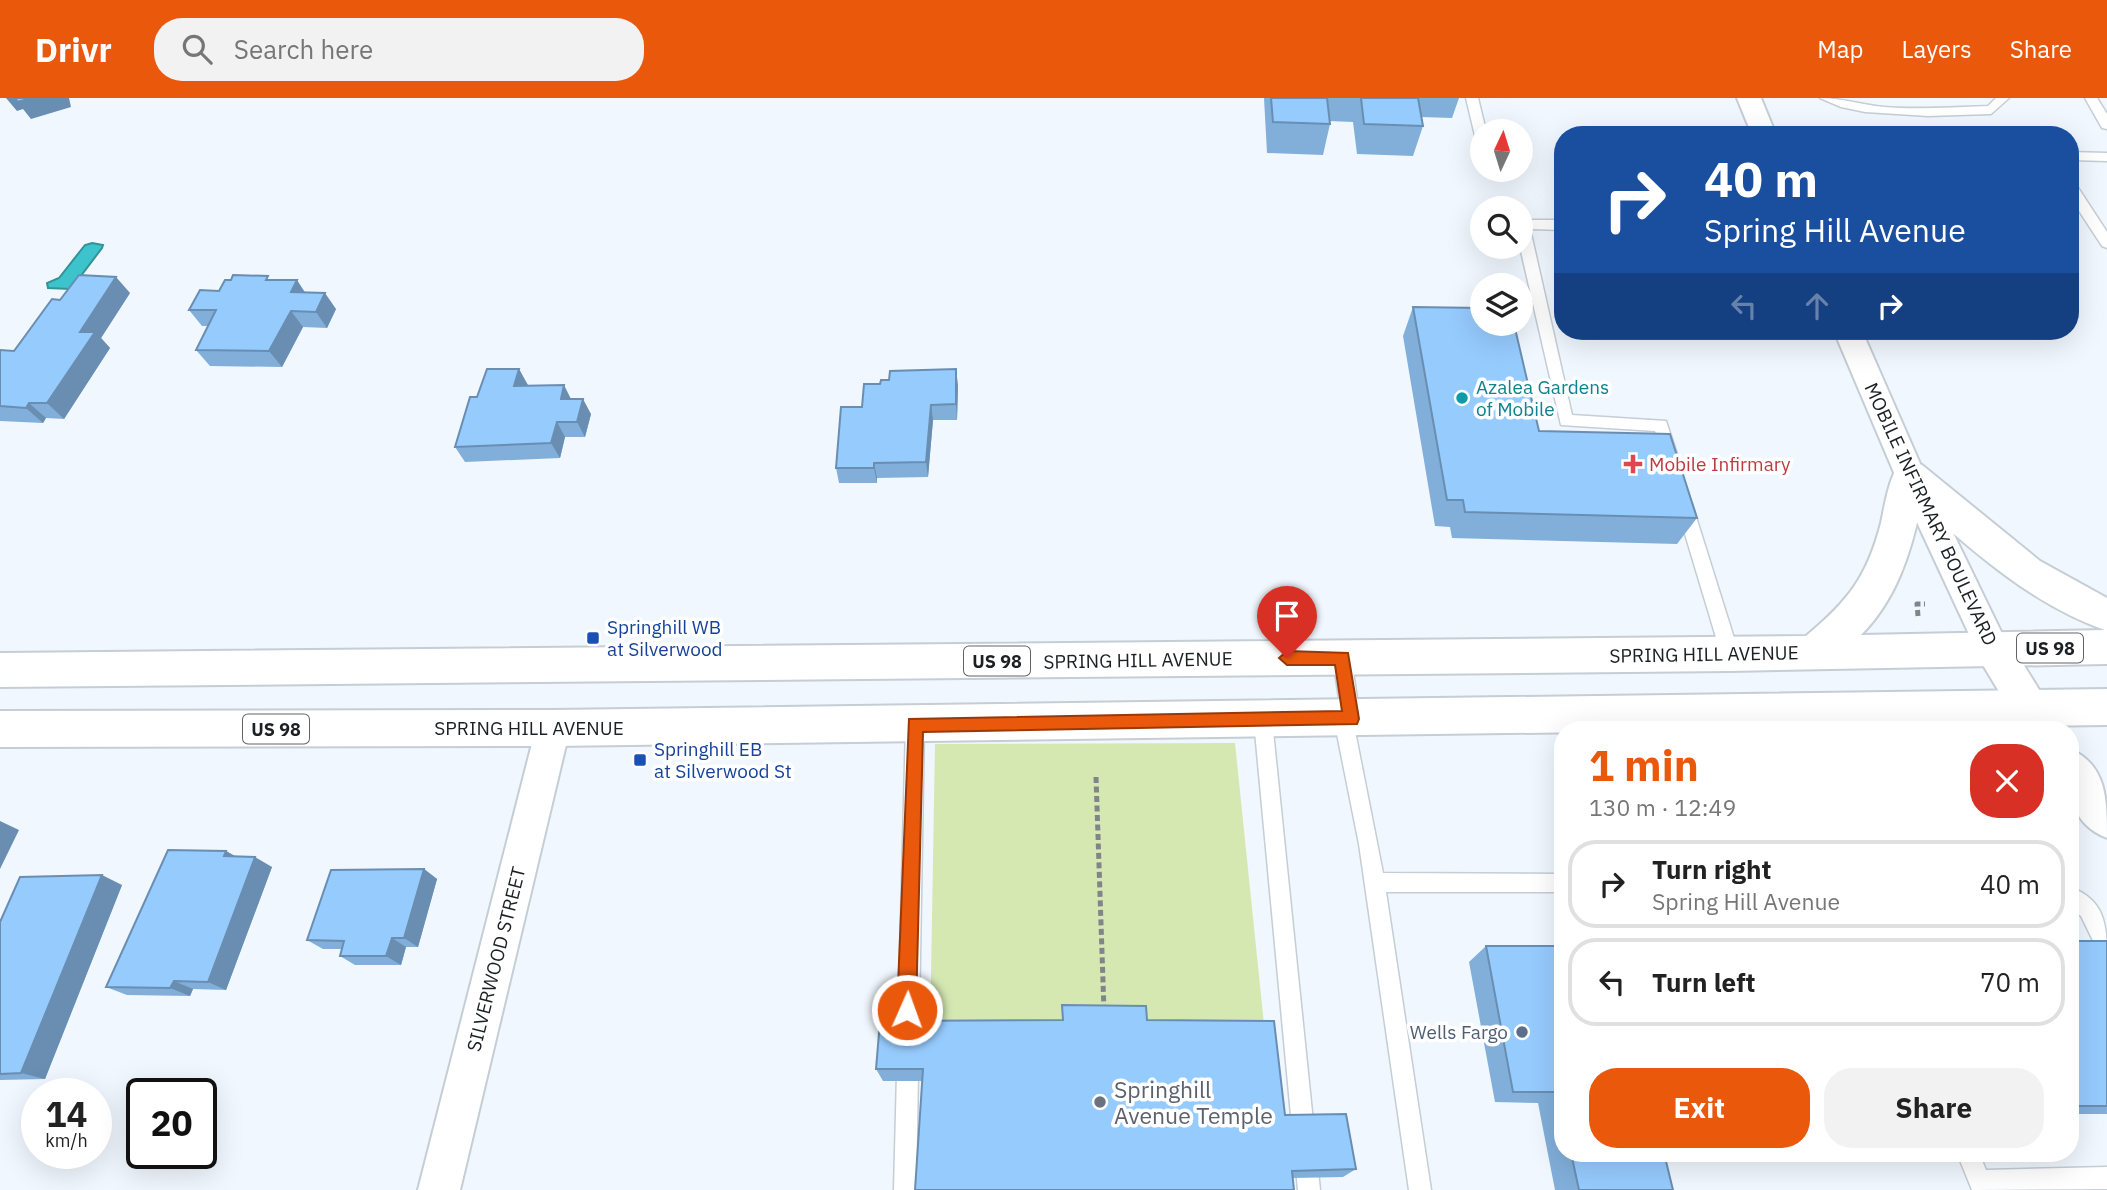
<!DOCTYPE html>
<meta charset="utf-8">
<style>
:root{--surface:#fff;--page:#f2f2f2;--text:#222;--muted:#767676;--line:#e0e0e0;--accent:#ea580c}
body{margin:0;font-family:"IBM Plex Sans",sans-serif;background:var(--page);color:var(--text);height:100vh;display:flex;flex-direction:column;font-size:26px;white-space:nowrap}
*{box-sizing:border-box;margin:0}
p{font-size:23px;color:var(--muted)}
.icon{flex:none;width:38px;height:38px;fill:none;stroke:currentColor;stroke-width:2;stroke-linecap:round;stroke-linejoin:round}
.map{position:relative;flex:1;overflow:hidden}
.side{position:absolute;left:1554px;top:623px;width:525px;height:441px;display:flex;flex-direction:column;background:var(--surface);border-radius:28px;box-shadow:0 7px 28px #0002}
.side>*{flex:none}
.guide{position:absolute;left:1554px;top:28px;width:525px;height:214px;border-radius:28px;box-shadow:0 7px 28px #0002;background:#1a4fa0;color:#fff;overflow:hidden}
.needle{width:46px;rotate:4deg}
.buttons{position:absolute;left:1470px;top:21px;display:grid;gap:14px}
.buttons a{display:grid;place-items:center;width:63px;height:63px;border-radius:50%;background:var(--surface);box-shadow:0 7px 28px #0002;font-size:35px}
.speed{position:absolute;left:21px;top:980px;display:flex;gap:14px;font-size:35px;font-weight:700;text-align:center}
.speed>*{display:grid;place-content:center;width:91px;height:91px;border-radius:50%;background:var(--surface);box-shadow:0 7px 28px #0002;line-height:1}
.speed small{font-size:18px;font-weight:400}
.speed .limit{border:4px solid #111;border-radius:10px;background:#fff;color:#111}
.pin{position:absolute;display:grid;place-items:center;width:60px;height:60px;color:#fff;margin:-72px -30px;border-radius:50% 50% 50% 0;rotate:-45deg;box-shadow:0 0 7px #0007}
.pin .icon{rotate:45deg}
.me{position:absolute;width:77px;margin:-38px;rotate:2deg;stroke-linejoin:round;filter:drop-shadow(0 0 5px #0008)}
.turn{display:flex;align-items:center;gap:24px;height:147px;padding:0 35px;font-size:32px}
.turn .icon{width:91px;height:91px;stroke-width:2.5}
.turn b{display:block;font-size:49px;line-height:60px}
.lanes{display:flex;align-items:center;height:66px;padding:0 35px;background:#0003;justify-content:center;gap:35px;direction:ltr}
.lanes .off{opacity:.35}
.round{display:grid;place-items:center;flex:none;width:74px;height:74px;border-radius:28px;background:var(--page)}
.overview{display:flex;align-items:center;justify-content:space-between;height:119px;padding:0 35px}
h1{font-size:42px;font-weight:700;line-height:52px;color:var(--accent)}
.cta{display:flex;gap:14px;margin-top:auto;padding:14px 35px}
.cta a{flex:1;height:80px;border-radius:28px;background:var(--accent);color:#fff;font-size:28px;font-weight:700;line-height:80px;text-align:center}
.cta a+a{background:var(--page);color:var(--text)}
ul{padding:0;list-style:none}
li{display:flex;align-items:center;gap:21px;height:88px;margin:0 14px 10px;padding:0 21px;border:4px solid var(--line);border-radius:28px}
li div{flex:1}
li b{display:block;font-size:26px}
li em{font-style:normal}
header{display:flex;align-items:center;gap:42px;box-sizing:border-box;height:98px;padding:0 35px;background:var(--accent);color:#fff}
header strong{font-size:33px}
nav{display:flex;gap:38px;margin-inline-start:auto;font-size:24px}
.search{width:490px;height:63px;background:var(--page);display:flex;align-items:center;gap:18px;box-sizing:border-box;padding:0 24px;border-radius:28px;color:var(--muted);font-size:26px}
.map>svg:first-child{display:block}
.green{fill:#d5e8b2}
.water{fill:#3cc3cb;stroke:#339298;stroke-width:2}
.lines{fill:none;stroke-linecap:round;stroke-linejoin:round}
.service-casing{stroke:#c5cdd5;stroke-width:3}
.minor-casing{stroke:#c5cdd5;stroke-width:4}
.tertiary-casing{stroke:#c5cdd5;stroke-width:4}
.primary-casing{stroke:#c5cdd5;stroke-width:4}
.path{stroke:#818589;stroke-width:5;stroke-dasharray:6 3.5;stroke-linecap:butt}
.service{fill:#fff;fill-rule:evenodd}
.minor{fill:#fff;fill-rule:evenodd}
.tertiary{fill:#fff;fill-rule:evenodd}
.primary{fill:#fff;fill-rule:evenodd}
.wall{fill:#81afda}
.shaded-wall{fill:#698eb2}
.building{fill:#96cbfe;stroke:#698eb2;stroke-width:2}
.route{fill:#ea580c;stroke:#983908;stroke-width:2}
.culture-dot{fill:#0f9aa8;stroke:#fff;stroke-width:2.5}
.health-dot{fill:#e0444e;stroke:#fff;stroke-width:2.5}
.transit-dot{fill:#1a4fb4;stroke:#fff;stroke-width:2.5}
.service-dot{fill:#5c6f8a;stroke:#fff;stroke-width:2.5}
.worship-dot{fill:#6b7280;stroke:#fff;stroke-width:2.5}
.labels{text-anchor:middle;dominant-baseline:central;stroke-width:7;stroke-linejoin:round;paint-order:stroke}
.shield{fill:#fff;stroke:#616364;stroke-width:2}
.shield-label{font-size:18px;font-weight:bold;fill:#1d2022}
.culture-label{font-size:19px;fill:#0d838f;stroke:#fff;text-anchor:start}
.health-label{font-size:19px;fill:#be3a42;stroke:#fff;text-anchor:start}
.street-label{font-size:19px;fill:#1d2022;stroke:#fff}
.transit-label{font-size:19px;fill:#164399;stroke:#fff;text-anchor:start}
.service-label{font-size:19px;fill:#4e5e75;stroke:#fff;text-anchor:end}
.near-worship-label{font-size:23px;fill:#5b616d;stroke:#fff;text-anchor:start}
</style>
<header>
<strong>Drivr</strong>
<div class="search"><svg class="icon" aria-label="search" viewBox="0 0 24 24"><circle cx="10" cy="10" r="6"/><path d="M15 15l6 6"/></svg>Search here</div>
<nav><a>Map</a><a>Layers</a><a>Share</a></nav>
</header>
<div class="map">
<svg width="2107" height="1092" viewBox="0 0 2107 1092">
<rect width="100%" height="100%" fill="#f1f7fe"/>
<!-- green -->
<polygon class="green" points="1235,645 1265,936 930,935 935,646"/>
<!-- water -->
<polygon class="water" points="92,145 103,147 102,150 71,191 48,190 47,185 59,180 85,147"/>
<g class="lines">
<!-- service casing -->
<g class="service-casing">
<g id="service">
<polygon points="1466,0 1478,0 1486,33 1482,33 1482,46 1476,42"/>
<path d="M1820 0C1842 0 1862 7 1884 9 1918 12 1953 9 1988 8L1996 0H2009L1991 16 1928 18 1865 14 1841 9Z"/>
<polygon points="2085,0 2097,0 2107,16 2107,31 2102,30"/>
<polygon points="2070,54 2107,55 2107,63 2070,62"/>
<polygon points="2070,84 2075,85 2107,134 2107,150 2102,148 2070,99"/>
<polygon points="1521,122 1563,122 1563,132 1530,131 1572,317 1666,323 1678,359 1676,363 1664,363 1655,333 1561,327 1520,149"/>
<polygon points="1684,400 1692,406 1739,556 1736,561 1730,564 1724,561 1721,556 1676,406"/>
<polygon points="1342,552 1348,555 1351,560 1360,621 1354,628 1383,775 1563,776 1563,794 1386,794 1431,1092 1409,1092 1359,746 1334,621 1341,614 1333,560 1336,555"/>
<polygon points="1263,615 1269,617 1272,623 1320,1092 1298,1092 1254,623 1257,617"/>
<polygon points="915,618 921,620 924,626 916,1092 894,1092 906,626 909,620"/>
<path d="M2070 789C2105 802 2107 827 2107 860L2100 857 2081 818 2070 810Z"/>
<polygon points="1957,1055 1979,1055 1986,1072 2107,1069 2107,1091 1972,1092"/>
</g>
</g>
<!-- minor casing -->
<g class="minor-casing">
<g id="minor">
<polygon points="1737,0 1761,0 1776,37 1752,37"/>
<polygon points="1834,233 1862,233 1925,377 2010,552 2005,562 1993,566 1981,562 1895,377"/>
<polygon points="553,614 565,619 570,630 460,1092 418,1092 536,630 541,619"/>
</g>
</g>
<!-- tertiary casing -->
<g class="tertiary-casing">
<g id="tertiary">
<polygon points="1993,535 2007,540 2064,632 2022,632 1974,552 1979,540"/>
<path d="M2070 651C2107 667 2107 702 2107 740 2066 724 2070 689 2070 651Z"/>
</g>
</g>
<!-- primary casing -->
<g class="primary-casing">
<g id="primary">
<path d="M1910 363 1922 367 2040 463 2107 500V566L1730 573 0 589V555L1806 538C1848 503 1867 479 1881 425 1885 406 1888 385 1898 367ZM1921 407C1977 457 2034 507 2105 532L1861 537C1896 502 1911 455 1921 407Z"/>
<polygon points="2107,591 2107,627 553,648 0,649 0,613 553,612"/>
</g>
</g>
<!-- path -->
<g class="path">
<polyline points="1918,518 1917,506 1925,506"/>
<polyline points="1096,679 1104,913"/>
</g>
<!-- service -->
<use href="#service" class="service"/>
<!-- minor -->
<use href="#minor" class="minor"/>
<!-- tertiary -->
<use href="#tertiary" class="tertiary"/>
<!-- primary -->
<use href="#primary" class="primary"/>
</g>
<!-- wall -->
<g class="wall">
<polygon points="1264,0 1459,0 1452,20 1421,19 1423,28 1413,58 1357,56 1353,24 1329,23 1330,26 1323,57 1267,55"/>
<polygon points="271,182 305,194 336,211 327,230 303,229 282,269 210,268 196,252 208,228 202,228 189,212 219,193"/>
<polygon points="130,195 101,240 110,250 64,321 46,320 43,325 0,323 0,252 14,253 60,202"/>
<polygon points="1413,209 1539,333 1697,420 1677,446 1452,440 1450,429 1435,428 1403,238"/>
<polygon points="519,271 527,288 571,301 591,316 585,339 565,339 560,360 465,364 455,349 477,299"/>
<polygon points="880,286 958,287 957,322 933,322 928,379 877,380 877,385 839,385 836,370 862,309"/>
<polygon points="226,753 235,758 272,769 226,892 193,891 190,898 127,897 106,889"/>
<polygon points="424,771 437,781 418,849 406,849 401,867 355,867 340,858 342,851 323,851 307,842"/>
<polygon points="122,787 45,981 0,982 0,824"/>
<rect x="2070" y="843" width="37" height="173"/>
<polygon points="1486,848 1563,848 1563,1055 1664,1055 1673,1092 1555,1092 1538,1005 1495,1004 1469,864"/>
<polygon points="1062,907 1147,922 1285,1017 1356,1071 1343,1079 1293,1080 922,983 883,983 876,971 1062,922"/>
</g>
<!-- shaded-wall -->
<g class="shaded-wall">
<polygon points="6,0 69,0 71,9 31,21 23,11 17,13"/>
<polygon points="116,179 130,195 101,240 110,250 64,321 47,305 80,234"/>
<polygon points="297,182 308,199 291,194"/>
<polygon points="325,195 336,211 327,230 316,214"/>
<polygon points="291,213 303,229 282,269 269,253"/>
<polygon points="519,271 528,287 523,303 514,288"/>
<polygon points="956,271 958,287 957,322 956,306"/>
<polygon points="564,287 572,303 561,301"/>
<polygon points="583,301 591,316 585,339 577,324"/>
<polygon points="29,305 46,320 43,325 26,310"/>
<polygon points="931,307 933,322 928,379 926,364"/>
<polygon points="557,324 565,339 560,360 551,345"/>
<polygon points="874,365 877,380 877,385 874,370"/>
<polygon points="0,723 19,732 0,771"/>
<polygon points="226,753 243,763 224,758"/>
<polygon points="255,759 272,769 226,892 208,884"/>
<polygon points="424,771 437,781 418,849 404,840"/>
<polygon points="102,777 122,787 45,981 21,975"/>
<polygon points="392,840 406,849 401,867 386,858"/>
<polygon points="174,883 193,891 190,898 170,890"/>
</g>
<!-- building -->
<g class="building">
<polygon points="16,0 32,0 17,4"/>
<polygon points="1271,0 1327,0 1330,26 1273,24"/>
<polygon points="1361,0 1418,0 1423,28 1364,26"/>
<polygon points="79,177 116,179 80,234 95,234 47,305 29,305 26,310 0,308 0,252 14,253 52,201 60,202"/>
<polygon points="233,177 268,178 266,182 297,182 291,194 325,195 316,214 291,213 269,253 196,252 216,212 189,212 200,192 219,193 225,182 231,182"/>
<polygon points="1413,209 1482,210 1482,226 1514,226 1539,333 1670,336 1697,420 1465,414 1463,402 1447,402"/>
<polygon points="487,271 519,271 514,288 564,287 561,301 583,301 577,324 557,324 551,345 455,349 470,299 477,299"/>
<polygon points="956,271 956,306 931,307 926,364 874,365 874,370 836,370 841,309 862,309 864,286 880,286 881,282 889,282 890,273"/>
<polygon points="168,752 226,753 224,758 255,759 208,884 174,883 170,890 106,889"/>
<polygon points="424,771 404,840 392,840 386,858 340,858 344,843 307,842 331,772"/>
<polygon points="102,777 21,975 0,976 0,824 20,779"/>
<rect x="2070" y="843" width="37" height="165"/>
<polygon points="1486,848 1563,848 1563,1014 1559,994 1513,994"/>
<polygon points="1062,907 1146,908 1147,922 1274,923 1285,1017 1346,1016 1356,1071 1292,1073 1294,1092 915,1092 923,971 876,971 880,923 1063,922"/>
<polygon points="1571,1055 1664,1055 1673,1092 1579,1092"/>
</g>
<!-- route -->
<polygon class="route" points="1287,553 1348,555 1359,621 1357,626 923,634 916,912 914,919 907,922 900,919 897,912 909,621 1342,613 1335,567 1287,567 1279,560"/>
<!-- markers -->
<circle class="culture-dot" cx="1462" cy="300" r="7"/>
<path class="health-dot" d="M1629.5 355.5h7v7h7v7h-7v7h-7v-7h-7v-7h7z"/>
<g class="transit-dot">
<rect x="586" y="533" width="14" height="14" rx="3.5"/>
<rect x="633" y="655" width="14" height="14" rx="3.5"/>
</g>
<circle class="service-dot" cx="1522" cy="934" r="7"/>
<circle class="worship-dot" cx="1100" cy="1004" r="7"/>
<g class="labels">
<!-- shield labels -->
<g class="shield">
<rect x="2017" y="535.5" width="66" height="29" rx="5"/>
<rect x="964" y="548.5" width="66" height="29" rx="5"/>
<rect x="243" y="616.5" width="66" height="29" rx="5"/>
</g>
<g class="shield-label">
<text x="2050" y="550">US 98</text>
<text x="997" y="563">US 98</text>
<text x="276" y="631">US 98</text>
</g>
<!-- culture labels -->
<g class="culture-label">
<text x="1476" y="289">Azalea Gardens<tspan x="1476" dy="22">of Mobile</tspan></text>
</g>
<!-- health labels -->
<g class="health-label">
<text x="1649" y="366">Mobile Infirmary</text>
</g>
<!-- street labels -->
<g class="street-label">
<text transform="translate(1931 416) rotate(65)">MOBILE INFIRMARY BOULEVARD</text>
<text transform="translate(1704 556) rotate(-1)">SPRING HILL AVENUE</text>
<text transform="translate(1138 562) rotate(-1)">SPRING HILL AVENUE</text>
<text x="529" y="630">SPRING HILL AVENUE</text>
<text transform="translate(496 861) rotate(-76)">SILVERWOOD STREET</text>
</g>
<!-- transit labels -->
<g class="transit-label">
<text x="607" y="529">Springhill WB<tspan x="607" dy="22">at Silverwood</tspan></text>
<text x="654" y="651">Springhill EB<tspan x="654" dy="22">at Silverwood St</tspan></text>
</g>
<!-- service labels -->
<g class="service-label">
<text x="1508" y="934">Wells Fargo</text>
</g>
<!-- near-worship labels -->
<g class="near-worship-label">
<text x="1114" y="991">Springhill<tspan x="1114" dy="26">Avenue Temple</tspan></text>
</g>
</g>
</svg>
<div class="buttons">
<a><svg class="needle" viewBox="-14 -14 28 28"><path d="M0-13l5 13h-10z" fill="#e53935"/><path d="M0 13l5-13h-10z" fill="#767676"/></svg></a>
<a><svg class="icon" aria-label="search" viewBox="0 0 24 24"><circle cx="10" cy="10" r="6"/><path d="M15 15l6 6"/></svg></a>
<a><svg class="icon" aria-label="layers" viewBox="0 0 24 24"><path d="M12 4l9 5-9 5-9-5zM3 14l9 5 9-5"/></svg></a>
</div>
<div class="speed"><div>14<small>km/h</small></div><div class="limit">20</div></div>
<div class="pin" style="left:1287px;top:560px;background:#d93025"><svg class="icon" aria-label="arrive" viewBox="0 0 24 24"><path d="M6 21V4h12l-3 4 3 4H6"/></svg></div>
<svg class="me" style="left:907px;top:912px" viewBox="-20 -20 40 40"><circle r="17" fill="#ea580c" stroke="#fff" stroke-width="3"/><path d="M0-11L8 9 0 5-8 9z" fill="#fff"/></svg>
<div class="guide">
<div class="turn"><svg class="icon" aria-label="right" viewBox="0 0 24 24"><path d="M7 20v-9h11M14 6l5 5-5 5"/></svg><div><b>40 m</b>Spring Hill Avenue</div></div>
<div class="lanes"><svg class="icon off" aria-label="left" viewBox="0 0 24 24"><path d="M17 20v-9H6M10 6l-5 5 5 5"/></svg><svg class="icon off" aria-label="ahead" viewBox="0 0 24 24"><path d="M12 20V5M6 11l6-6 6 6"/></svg><svg class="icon" aria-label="right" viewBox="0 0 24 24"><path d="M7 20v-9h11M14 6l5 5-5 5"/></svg></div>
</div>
<section class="side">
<div class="overview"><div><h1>1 min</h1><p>130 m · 12:49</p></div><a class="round" style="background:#d93025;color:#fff"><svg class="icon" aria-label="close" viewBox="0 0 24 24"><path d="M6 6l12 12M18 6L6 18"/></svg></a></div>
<ul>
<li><svg class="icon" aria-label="right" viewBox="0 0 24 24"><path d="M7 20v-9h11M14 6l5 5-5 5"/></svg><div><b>Turn right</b><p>Spring Hill Avenue</p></div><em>40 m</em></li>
<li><svg class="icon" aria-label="left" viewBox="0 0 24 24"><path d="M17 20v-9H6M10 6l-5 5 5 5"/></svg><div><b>Turn left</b></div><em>70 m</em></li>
</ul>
<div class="cta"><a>Exit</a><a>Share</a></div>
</section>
</div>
